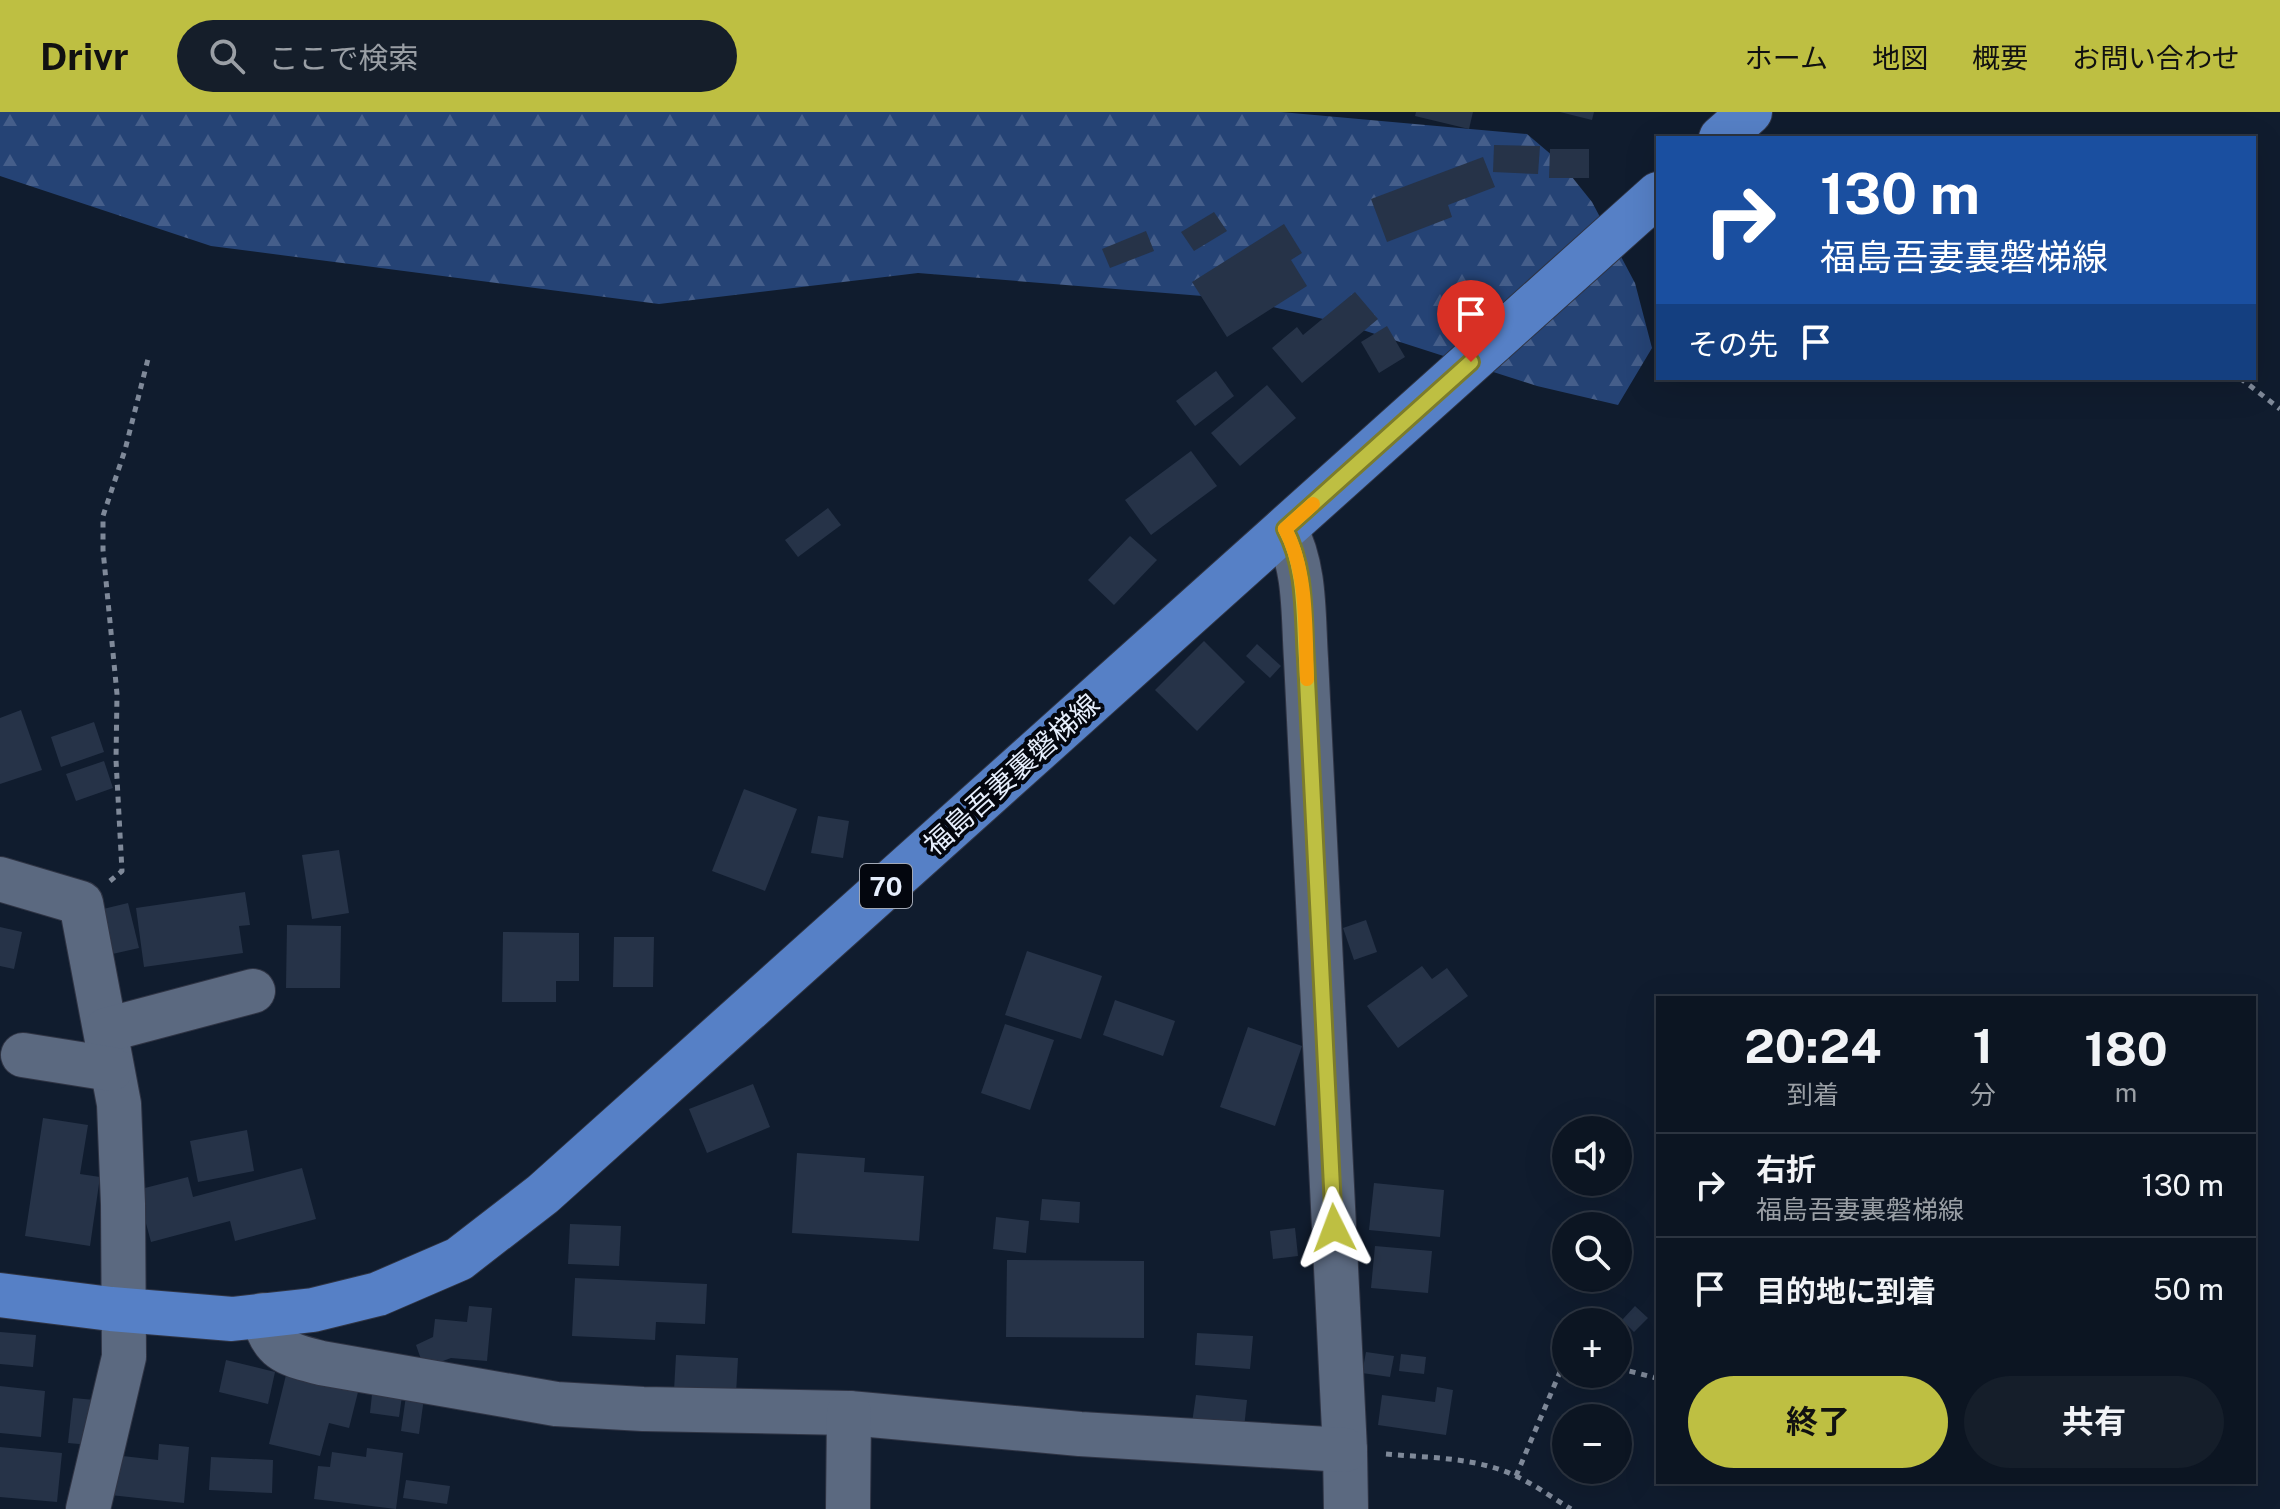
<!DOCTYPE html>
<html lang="ja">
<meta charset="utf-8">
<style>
:root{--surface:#0c1522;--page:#151e2a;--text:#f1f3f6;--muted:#9a9fa5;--line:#2c3440;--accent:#bebf42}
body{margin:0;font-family:"Public Sans","Noto Sans JP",sans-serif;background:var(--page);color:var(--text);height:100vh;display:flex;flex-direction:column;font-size:30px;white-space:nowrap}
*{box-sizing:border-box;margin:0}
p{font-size:26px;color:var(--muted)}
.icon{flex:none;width:44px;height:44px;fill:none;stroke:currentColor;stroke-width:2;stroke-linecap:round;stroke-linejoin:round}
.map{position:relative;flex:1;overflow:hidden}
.side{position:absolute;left:1656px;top:884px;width:600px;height:488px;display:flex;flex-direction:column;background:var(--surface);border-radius:0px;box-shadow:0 8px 32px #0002,0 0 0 2px var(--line)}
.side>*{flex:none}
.guide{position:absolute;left:1656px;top:24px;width:600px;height:244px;border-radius:0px;box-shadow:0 8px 32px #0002,0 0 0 2px var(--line);background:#1a4fa0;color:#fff;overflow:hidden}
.controls{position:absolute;left:1552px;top:1004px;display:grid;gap:16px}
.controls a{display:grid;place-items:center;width:80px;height:80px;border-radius:50%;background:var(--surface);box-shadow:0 8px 32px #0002,0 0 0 2px var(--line);font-size:40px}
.pin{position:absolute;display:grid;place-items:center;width:68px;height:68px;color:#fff;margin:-82px -34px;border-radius:50% 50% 50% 0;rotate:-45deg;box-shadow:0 0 8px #0007}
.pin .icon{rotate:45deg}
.me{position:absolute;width:88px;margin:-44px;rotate:357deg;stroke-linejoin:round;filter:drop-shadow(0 0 6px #0008)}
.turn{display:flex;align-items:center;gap:28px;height:168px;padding:0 32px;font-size:36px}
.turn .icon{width:104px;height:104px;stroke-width:2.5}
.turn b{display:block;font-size:56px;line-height:68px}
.then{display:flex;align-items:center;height:76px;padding:0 32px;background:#0003;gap:16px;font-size:30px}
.eta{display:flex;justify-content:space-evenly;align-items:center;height:136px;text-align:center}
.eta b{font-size:48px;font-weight:700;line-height:56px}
.button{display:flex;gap:16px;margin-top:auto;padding:16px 32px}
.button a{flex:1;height:92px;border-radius:48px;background:var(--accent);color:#111;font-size:32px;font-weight:700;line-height:92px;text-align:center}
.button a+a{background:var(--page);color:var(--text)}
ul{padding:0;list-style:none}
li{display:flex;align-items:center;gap:24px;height:104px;padding:0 32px;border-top:2px solid var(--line)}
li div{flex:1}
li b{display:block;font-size:30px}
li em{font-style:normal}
header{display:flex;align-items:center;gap:48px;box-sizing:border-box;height:112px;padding:0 40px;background:var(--accent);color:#111}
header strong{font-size:38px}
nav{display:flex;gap:44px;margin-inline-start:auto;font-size:28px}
.search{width:560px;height:72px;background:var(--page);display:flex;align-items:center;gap:20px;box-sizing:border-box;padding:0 28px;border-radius:44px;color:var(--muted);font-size:30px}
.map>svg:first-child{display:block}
.forest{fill:url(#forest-firs)}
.building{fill:#263348}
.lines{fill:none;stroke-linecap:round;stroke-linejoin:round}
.minor-casing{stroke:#2f3444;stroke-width:46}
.major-casing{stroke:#2f3444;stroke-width:46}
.path{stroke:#7f8999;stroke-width:5;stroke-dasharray:6 6;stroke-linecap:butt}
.minor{stroke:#5b6980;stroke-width:44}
.major{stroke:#5680c6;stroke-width:44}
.route-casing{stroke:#7c7c2b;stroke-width:20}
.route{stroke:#bebf42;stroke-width:14}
.slow{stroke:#f59e0b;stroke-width:14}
.labels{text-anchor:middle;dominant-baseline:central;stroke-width:8;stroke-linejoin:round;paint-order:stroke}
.shield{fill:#03060e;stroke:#a2a8b5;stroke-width:2}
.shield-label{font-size:26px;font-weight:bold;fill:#e6eefc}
.street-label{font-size:28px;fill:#e6eefc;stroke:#03060e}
</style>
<header>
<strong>Drivr</strong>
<div class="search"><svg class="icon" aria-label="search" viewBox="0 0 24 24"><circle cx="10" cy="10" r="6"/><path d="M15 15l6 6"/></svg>ここで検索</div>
<nav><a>ホーム</a><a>地図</a><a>概要</a><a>お問い合わせ</a></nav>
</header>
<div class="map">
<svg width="2280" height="1397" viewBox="0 0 2280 1397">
<defs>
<pattern id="forest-firs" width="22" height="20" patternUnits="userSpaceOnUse" patternTransform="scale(2)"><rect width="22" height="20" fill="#254375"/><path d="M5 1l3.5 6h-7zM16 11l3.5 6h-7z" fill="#455e8a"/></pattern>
</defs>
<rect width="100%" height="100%" fill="#101c2e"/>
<!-- forest -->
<polygon class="forest" points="0,0 1281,0 1527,22 1560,50 1592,90 1635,171 1652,236 1618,293 1537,274 1344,212 1240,187 918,161 659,192 211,134 0,64"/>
<!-- building -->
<g class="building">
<polygon points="1416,0 1473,0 1469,17 1415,4"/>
<polygon points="1560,0 1594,0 1592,8"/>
<polygon points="1494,33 1540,34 1538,62 1493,60"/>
<polygon points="1550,37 1589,37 1589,66 1549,66"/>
<polygon points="1483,45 1495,75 1448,93 1452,105 1387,130 1371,87"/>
<polygon points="1214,100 1227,119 1194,139 1181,120"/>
<polygon points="1284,112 1302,141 1291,148 1307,174 1227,225 1192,170"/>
<polygon points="1146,119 1154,139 1110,156 1102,137"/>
<polygon points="1355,180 1378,207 1302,271 1272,236 1297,215 1303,223"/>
<polygon points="1387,214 1405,245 1379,261 1361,230"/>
<polygon points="1216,259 1234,284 1195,314 1176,289"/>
<polygon points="1267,273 1296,306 1240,354 1211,321"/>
<polygon points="1191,339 1217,374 1151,423 1125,388"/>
<polygon points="828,396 841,413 798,445 785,428"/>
<polygon points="1130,424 1157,448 1114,493 1088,468"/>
<polygon points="1204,529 1245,570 1197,619 1155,578"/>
<polygon points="1257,532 1281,554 1270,566 1246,544"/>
<polygon points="21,598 42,658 0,672 0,606"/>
<polygon points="94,610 104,640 61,655 51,625"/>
<polygon points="104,649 113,676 76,689 66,662"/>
<polygon points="744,677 797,697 765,779 712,759"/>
<polygon points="818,704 849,709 843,746 811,741"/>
<polygon points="339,738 349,801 312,807 302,743"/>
<polygon points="245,780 250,813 239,814 243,841 144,855 136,796"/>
<polygon points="128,791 139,836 108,843 99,798"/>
<polygon points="1366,808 1377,840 1354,848 1343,816"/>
<polygon points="287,813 341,814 340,876 286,876"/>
<polygon points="0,815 22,820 14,857 0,854"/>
<polygon points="503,820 579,821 579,869 556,869 556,890 502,890"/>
<polygon points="614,825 654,825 653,875 613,875"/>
<polygon points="1027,839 1102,864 1081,927 1005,903"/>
<polygon points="1422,854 1432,867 1447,856 1468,884 1398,936 1367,894"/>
<polygon points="1115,888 1175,909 1163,944 1103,923"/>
<polygon points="1005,912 1054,928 1030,998 981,981"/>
<polygon points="1248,915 1302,934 1275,1014 1220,995"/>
<polygon points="753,972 770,1015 707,1041 689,997"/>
<polygon points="43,1006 88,1013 80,1062 100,1065 90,1134 25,1124"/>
<polygon points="247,1018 254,1059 198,1070 190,1029"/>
<polygon points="797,1041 865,1046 864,1060 924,1064 919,1129 792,1121"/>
<polygon points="302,1056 316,1107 235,1129 230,1109 151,1130 137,1078 188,1065 193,1085"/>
<polygon points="1374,1071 1444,1078 1440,1125 1369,1118"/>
<polygon points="1042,1087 1080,1090 1079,1111 1040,1108"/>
<polygon points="996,1105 1029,1109 1026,1141 993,1137"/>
<polygon points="570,1112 621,1114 619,1154 568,1152"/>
<polygon points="1295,1116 1298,1144 1273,1147 1270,1119"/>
<polygon points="1375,1134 1432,1139 1428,1181 1371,1176"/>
<polygon points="1007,1148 1144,1149 1144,1226 1006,1225"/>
<polygon points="575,1166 707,1172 705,1212 656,1210 655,1228 572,1224"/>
<polygon points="469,1194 492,1196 487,1249 451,1246 424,1256 416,1233 433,1225 435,1207 467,1210"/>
<polygon points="1635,1194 1648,1206 1634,1220 1622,1208"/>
<polygon points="0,1220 36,1223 33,1255 0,1252"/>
<polygon points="1197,1221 1253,1224 1250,1257 1195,1253"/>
<polygon points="1366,1240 1394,1244 1390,1265 1362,1261"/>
<polygon points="1401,1242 1426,1245 1424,1262 1399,1259"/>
<polygon points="676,1243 738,1246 736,1282 674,1279"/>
<polygon points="226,1248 275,1260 268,1292 219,1280"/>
<polygon points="287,1259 359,1276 349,1316 329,1311 320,1344 269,1332"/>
<polygon points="373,1273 403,1277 399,1305 370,1301"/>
<polygon points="0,1274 45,1279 41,1325 0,1321"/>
<polygon points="1437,1275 1453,1278 1446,1323 1378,1313 1382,1283 1435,1290"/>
<polygon points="1196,1283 1247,1288 1244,1316 1192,1311"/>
<polygon points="406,1284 424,1286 419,1322 401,1319"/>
<polygon points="73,1286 95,1288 90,1333 68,1331"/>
<polygon points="159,1332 189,1335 184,1391 101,1382 105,1342 158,1348"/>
<polygon points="0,1335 62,1341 57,1390 0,1385"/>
<polygon points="367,1336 403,1341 396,1397 314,1387 318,1354 330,1355 332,1340 366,1345"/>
<polygon points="211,1345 273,1348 272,1381 209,1378"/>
<polygon points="406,1368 450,1374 447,1392 403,1386"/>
</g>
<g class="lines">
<!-- minor casing -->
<g class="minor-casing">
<g id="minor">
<path d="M1285 417C1306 456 1303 503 1306 547L1345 1338 1346 1397"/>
<polyline points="0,767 81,791 119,992 123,1092 124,1245 88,1397"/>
<polyline points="106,918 253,879"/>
<polyline points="23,943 111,957"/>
<path d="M263 1203C272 1240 287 1242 321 1251L556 1292 643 1297 849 1301 1080 1322 1345 1338"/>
<polyline points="848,1397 849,1301"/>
</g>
</g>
<!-- major casing -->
<g class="major-casing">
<g id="major">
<polyline points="1721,26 1750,0"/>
<polyline points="0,1183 111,1197 232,1207 313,1198 378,1182 459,1147 543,1082 1658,82"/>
</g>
</g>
<!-- path -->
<g class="path">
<polyline points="2240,266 2280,297"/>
<polyline points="110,769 122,759 116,648 117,582 103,438 103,404 125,338 148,247"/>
<polyline points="1618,1256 1656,1266"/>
<path d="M1386 1342C1430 1346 1475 1345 1516 1364 1535 1373 1553 1386 1571 1397"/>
<polyline points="1516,1364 1560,1260 1566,1254"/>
</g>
<!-- minor -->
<use href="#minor" class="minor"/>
<!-- major -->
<use href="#major" class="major"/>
</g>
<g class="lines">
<!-- route casing -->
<g class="route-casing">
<path id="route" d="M1334 1116 1306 547C1303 504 1306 456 1285 417L1471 250"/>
</g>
<!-- route -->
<use href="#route" class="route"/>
<!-- slow -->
<path class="slow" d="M1307 567C1305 518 1308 460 1285 417L1313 392"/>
</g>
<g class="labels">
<!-- shield labels -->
<rect class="shield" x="860" y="752" width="52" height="44" rx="6"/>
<g class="shield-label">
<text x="886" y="774">70</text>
</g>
<!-- street labels -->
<g class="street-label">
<text transform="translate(1011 662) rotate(-42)">福島吾妻裏磐梯線</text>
</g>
</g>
</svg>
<div class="controls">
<a><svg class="icon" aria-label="sound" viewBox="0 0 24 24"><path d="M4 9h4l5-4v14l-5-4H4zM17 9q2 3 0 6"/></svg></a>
<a><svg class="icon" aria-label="search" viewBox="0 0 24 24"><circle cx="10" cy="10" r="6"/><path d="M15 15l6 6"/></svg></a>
<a>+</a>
<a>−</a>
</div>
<div class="pin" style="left:1471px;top:250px;background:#d93025"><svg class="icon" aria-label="arrive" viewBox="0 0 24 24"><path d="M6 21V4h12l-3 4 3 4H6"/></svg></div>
<svg class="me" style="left:1334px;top:1116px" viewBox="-20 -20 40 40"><path d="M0-17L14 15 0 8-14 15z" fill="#bebf42" stroke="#fff" stroke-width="4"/></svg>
<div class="guide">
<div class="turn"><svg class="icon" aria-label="right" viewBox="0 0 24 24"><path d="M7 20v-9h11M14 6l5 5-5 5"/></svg><div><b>130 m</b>福島吾妻裏磐梯線</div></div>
<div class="then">その先<svg class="icon" aria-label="arrive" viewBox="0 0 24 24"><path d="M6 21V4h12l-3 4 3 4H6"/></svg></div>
</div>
<section class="side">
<div class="eta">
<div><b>20:24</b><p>到着</p></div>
<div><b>1</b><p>分</p></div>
<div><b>180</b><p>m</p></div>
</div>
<ul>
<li><svg class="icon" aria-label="right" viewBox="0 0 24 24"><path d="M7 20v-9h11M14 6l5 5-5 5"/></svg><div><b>右折</b><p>福島吾妻裏磐梯線</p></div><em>130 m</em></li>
<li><svg class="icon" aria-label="arrive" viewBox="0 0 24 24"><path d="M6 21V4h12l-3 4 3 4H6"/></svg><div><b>目的地に到着</b></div><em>50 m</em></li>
</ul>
<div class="button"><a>終了</a><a>共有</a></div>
</section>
</div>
